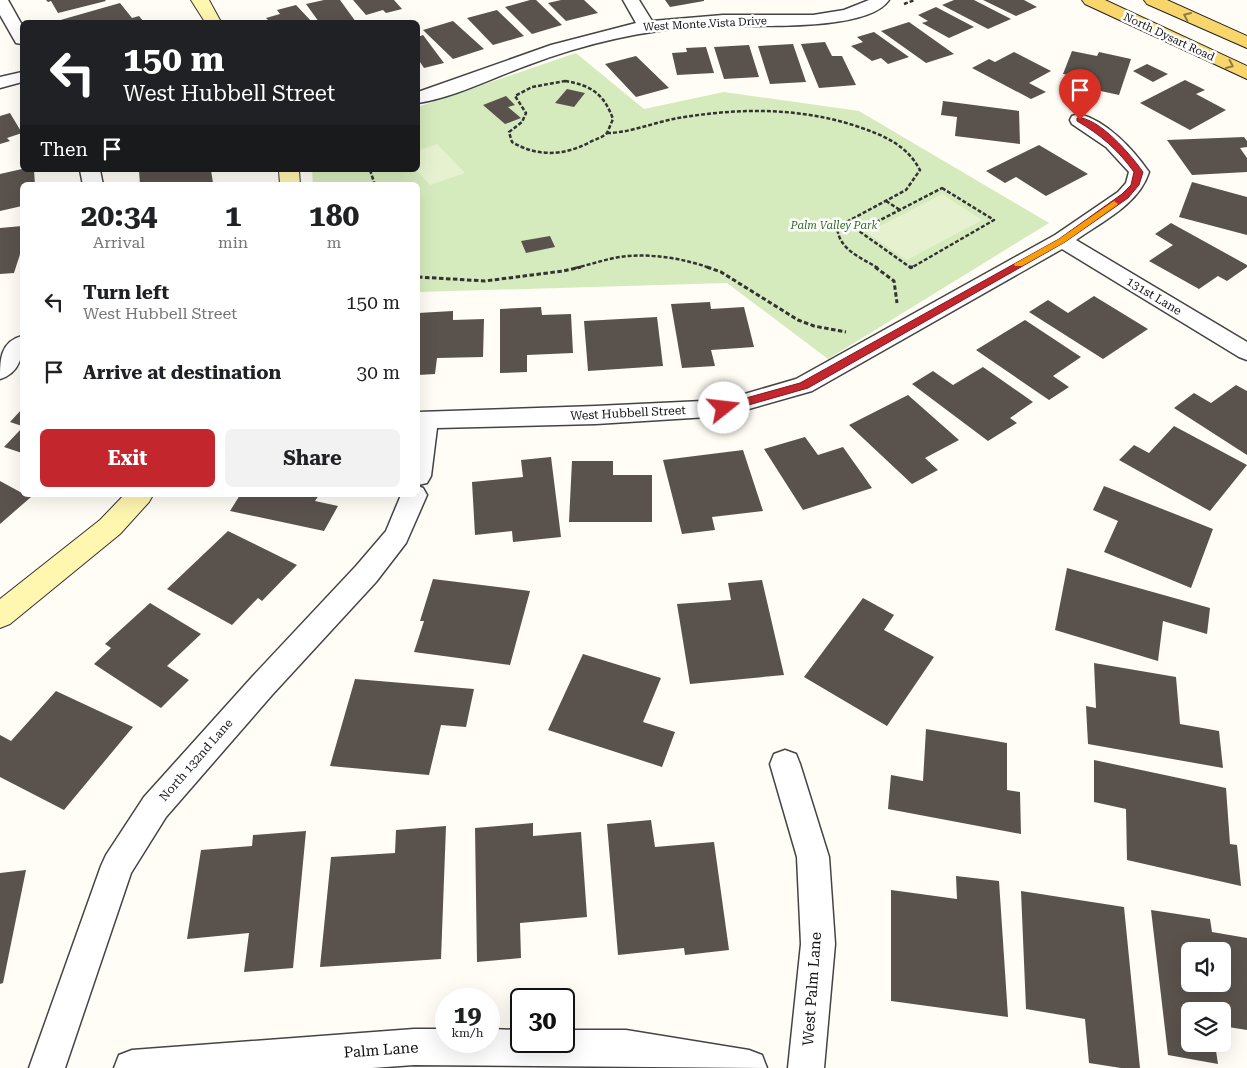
<!DOCTYPE html>
<style>
:root{--surface:#fff;--page:#f2f2f2;--text:#202124;--muted:#757577;--accent:#c4262e}
body{margin:0;font-family:"Roboto Serif",serif;background:var(--page);color:var(--text);height:100vh;display:flex;flex-direction:column;font-size:19px;white-space:nowrap}
*{box-sizing:border-box;margin:0}
p{font-size:16px;color:var(--muted)}
.icon{flex:none;width:28px;height:28px;fill:none;stroke:currentColor;stroke-width:2;stroke-linecap:round;stroke-linejoin:round}
.map{position:relative;flex:1;overflow:hidden}
.details{position:absolute;left:20px;top:182px;width:400px;height:315px;display:flex;flex-direction:column;background:var(--surface);border-radius:8px;box-shadow:0 5px 20px #0002}
.details>*{flex:none}
.hud{position:absolute;left:20px;top:20px;width:400px;height:152px;border-radius:8px;box-shadow:0 5px 20px #0002;background:#202124;color:#fff;overflow:hidden}
.buttons{position:absolute;left:1181px;top:942px;display:grid;gap:10px}
.buttons a{display:grid;place-items:center;width:50px;height:50px;border-radius:8px;background:var(--surface);box-shadow:0 5px 20px #0002;font-size:25px}
.speed{position:absolute;left:435px;top:988px;display:flex;gap:10px;font-size:25px;font-weight:700;text-align:center}
.speed>*{display:grid;place-content:center;width:65px;height:65px;border-radius:50%;background:var(--surface);box-shadow:0 5px 20px #0002;line-height:1}
.speed small{font-size:12px;font-weight:400}
.speed .limit{border:2px solid #111;border-radius:8px;background:#fff;color:#111}
.pin{position:absolute;display:grid;place-items:center;width:42px;height:42px;color:#fff;margin:-51px -21px;border-radius:50% 50% 50% 0;rotate:-45deg;box-shadow:0 0 5px #0007}
.pin .icon{rotate:45deg}
.me{position:absolute;width:55px;margin:-28px;rotate:74deg;stroke-linejoin:round;filter:drop-shadow(0 0 4px #0008)}
.turn{display:flex;align-items:center;gap:18px;height:105px;padding:0 20px;font-size:22px}
.turn .icon{width:65px;height:65px;stroke-width:2.5}
.turn b{display:block;font-size:35px;line-height:42px}
.then{display:flex;align-items:center;height:48px;padding:0 20px;background:#0003;gap:10px;font-size:19px}
.eta{display:flex;justify-content:space-evenly;align-items:center;height:85px;text-align:center}
.eta b{font-size:30px;font-weight:700;line-height:35px}
.action{display:flex;gap:10px;margin-top:auto;padding:10px 20px}
.action a{flex:1;height:58px;border-radius:8px;background:var(--accent);color:#fff;font-size:20px;font-weight:700;line-height:58px;text-align:center}
.action a+a{background:var(--page);color:var(--text)}
ul{padding:0;list-style:none}
li{display:flex;align-items:center;gap:15px;height:70px;padding:0 20px}
li div{flex:1}
li b{display:block;font-size:19px}
li em{font-style:normal}
.map>svg:first-child{display:block}
.green{fill:#d5ebbd}
.pitch{fill:#e6f2cf}
.building{fill:#5a524d;fill-rule:evenodd}
.lines{fill:none;stroke-linecap:round;stroke-linejoin:round}
.street-casing{stroke:#444;stroke-width:3}
.secondary-casing{stroke:#333;stroke-width:2}
.primary-casing{stroke:#222;stroke-width:2}
.path-far1{stroke:#333;stroke-width:2.5;stroke-dasharray:4 2;stroke-linecap:butt}
.path{stroke:#333;stroke-width:3;stroke-dasharray:4.5 2.5;stroke-linecap:butt}
.street{fill:#fff;fill-rule:evenodd}
.secondary{fill:#fff6b0;fill-rule:evenodd}
.primary{fill:#f9d66b;fill-rule:evenodd}
.oneway{stroke:#917d42}
.route{fill:#c4262e;stroke:#7f191e}
.slow{fill:#f59e0b}
.labels{text-anchor:middle;dominant-baseline:central;stroke-width:5;stroke-linejoin:round;paint-order:stroke}
.far-street-label{font-size:11px;fill:#111;stroke:#fff}
.far-park-label{font-size:11px;font-style:italic;fill:#2f6b1f;stroke:#fff}
.street-label{font-size:12px;fill:#111;stroke:#fff}
.near-street-label{font-size:15px;fill:#111;stroke:#fff}
</style>
<div class="map">
<svg width="1247" height="1068" viewBox="0 0 1247 1068">
<rect width="100%" height="100%" fill="#fffdf5"/>
<!-- green -->
<polygon class="green" points="576,53 644,109 724,92 859,111 1049,223 828,359 727,283 418,292 418,185 313,185 312,170 418,170 418,107"/>
<!-- pitch -->
<g class="pitch">
<polygon points="437,144 465,173 430,185 416,170 418,170 418,151"/>
<polygon points="942,194 982,220 907,260 867,233"/>
</g>
<!-- building -->
<g class="building">
<polygon points="46,0 105,0 106,1 58,13 51,1 48,2"/>
<polygon points="324,0 340,0 356,22 319,22 306,4"/>
<polygon points="353,0 394,0 402,9 386,13 383,10 366,15"/>
<polygon points="530,0 536,0 562,25 532,34 505,7"/>
<polygon points="561,0 584,0 598,13 566,21 548,3"/>
<polygon points="665,0 704,0 704,1 670,7"/>
<polygon points="954,0 974,0 1011,19 988,29 942,5"/>
<polygon points="983,0 1024,0 1037,7 1016,16"/>
<polygon points="120,3 132,18 139,16 144,22 59,22 57,21"/>
<polygon points="296,5 312,22 270,22 266,18 280,14 277,10"/>
<polygon points="936,7 974,27 949,38 922,23 928,21 918,15"/>
<polygon points="497,10 524,36 493,45 467,18"/>
<polygon points="453,21 484,49 453,59 423,30"/>
<polygon points="909,22 954,54 926,63 881,31"/>
<polygon points="874,32 909,57 888,64 881,58 872,61 851,46 863,42 857,37"/>
<polygon points="423,35 444,63 424,68 420,62 418,63 418,37"/>
<polygon points="825,42 832,56 842,56 856,85 819,88 801,44"/>
<polygon points="793,44 806,82 770,84 758,46"/>
<polygon points="749,45 759,77 724,79 714,47"/>
<polygon points="706,47 714,73 677,75 672,53 687,52 686,48"/>
<polygon points="1072,51 1097,56 1099,52 1131,59 1119,95 1096,90 1099,81 1063,74"/>
<polygon points="1014,52 1051,71 1029,83 1046,92 1031,99 972,68 989,59 995,62"/>
<polygon points="636,56 669,88 636,97 605,64"/>
<polygon points="1147,64 1168,74 1153,82 1133,71"/>
<polygon points="1185,80 1205,90 1196,94 1226,110 1190,130 1140,103"/>
<polygon points="567,89 585,93 574,107 555,103"/>
<polygon points="506,96 515,105 508,107 521,118 505,124 483,105"/>
<polygon points="943,101 1019,111 1020,144 955,136 957,117 941,115"/>
<polygon points="10,113 22,133 7,138 10,141 0,144 0,116"/>
<polygon points="1244,137 1247,141 1247,147 1240,148 1247,158 1247,172 1192,175 1167,140"/>
<polygon points="1039,145 1088,174 1046,196 1016,177 1005,183 986,171"/>
<polygon points="22,169 34,170 35,185 22,185 22,206 0,211 0,174"/>
<polygon points="139,170 211,170 213,183 198,185 140,185"/>
<polygon points="1192,182 1247,197 1247,235 1179,217"/>
<polygon points="1171,223 1247,265 1247,267 1227,281 1218,276 1199,289 1149,261 1173,245 1155,234"/>
<polygon points="22,226 22,248 14,273 0,274 0,228"/>
<polygon points="550,236 555,247 526,253 521,241"/>
<polygon points="1094,296 1148,329 1103,359 1029,312 1048,300 1068,313"/>
<polygon points="710,302 711,309 744,307 754,347 711,350 715,366 682,368 671,304"/>
<polygon points="541,307 542,315 571,314 573,353 527,355 527,372 500,373 500,309"/>
<polygon points="453,311 453,320 484,319 483,357 437,358 435,374 418,375 418,313"/>
<polygon points="657,317 663,366 588,371 584,321"/>
<polygon points="1025,320 1081,357 1053,376 1069,387 1049,400 976,350"/>
<polygon points="983,367 1033,402 1010,418 1017,423 988,441 912,384 933,371 953,385"/>
<polygon points="1236,385 1247,391 1247,455 1174,408 1194,393 1211,403"/>
<polygon points="908,395 959,440 925,458 938,470 912,484 849,425"/>
<polygon points="22,409 22,426 10,422"/>
<polygon points="1174,426 1247,465 1210,511 1119,460 1134,445 1149,453"/>
<polygon points="22,428 22,453 4,447"/>
<polygon points="805,437 818,455 843,447 872,488 803,510 764,449"/>
<polygon points="743,450 763,511 712,517 715,530 682,534 663,460"/>
<polygon points="551,457 561,537 513,542 512,531 475,535 472,482 523,477 521,460"/>
<polygon points="572,461 613,461 613,475 652,475 652,522 569,522"/>
<polygon points="0,481 22,493 22,495 31,497 0,524"/>
<polygon points="1104,486 1213,529 1191,588 1104,552 1118,521 1093,510"/>
<polygon points="240,495 319,495 315,501 338,506 324,531 230,511"/>
<polygon points="228,531 297,565 262,601 258,598 232,625 167,589"/>
<polygon points="1067,568 1210,608 1207,634 1163,621 1158,661 1055,630"/>
<polygon points="433,579 530,591 510,665 414,652 424,621 420,621"/>
<polygon points="762,580 784,675 690,684 677,604 731,600 728,583"/>
<polygon points="863,598 894,615 884,630 934,657 887,726 804,677"/>
<polygon points="150,603 201,634 167,666 189,680 161,708 94,664 111,648 105,644"/>
<polygon points="583,654 661,678 643,722 675,732 662,767 548,730"/>
<polygon points="1094,663 1176,677 1180,724 1219,731 1223,768 1088,744 1086,706 1096,708"/>
<polygon points="355,679 474,689 466,727 441,725 429,775 330,766"/>
<polygon points="56,691 133,727 64,810 0,777 0,735 11,741"/>
<polygon points="926,729 1007,743 1007,790 1020,792 1021,834 888,809 891,775 923,781"/>
<polygon points="1094,760 1226,788 1230,844 1237,845 1241,886 1127,860 1126,809 1094,802"/>
<polygon points="651,820 655,847 714,842 729,950 685,955 684,948 618,955 607,824"/>
<polygon points="533,823 533,836 581,832 587,917 520,923 521,958 477,962 475,828"/>
<polygon points="446,826 441,959 320,967 331,857 395,853 396,830"/>
<polygon points="306,831 293,968 244,972 249,933 187,939 201,850 252,846 253,835"/>
<polygon points="26,870 3,983 0,984 0,873"/>
<polygon points="956,876 999,881 1008,1017 891,1001 891,890 957,899"/>
<polygon points="1021,891 1124,907 1140,1068 1121,1068 1089,1063 1085,1019 1026,1009"/>
<path d="M1151 910 1210 919 1212 932 1247 938V1030L1222 1026V1011H1190V1044H1215L1218 1064 1168 1055ZM1190 951H1222V984H1190Z"/>
</g>
<g class="lines">
<!-- street casing -->
<g class="street-casing">
<g id="street">
<polygon points="0,0 8,0 22,25 22,44 16,43 0,15"/>
<path d="M623 0H639L652 21 723 15H813L844 10 869 0H889C866 34 744 24 705 26 644 30 586 43 528 65 492 78 455 97 418 103V92L551 45 636 23Z"/>
<polygon points="22,72 22,82 0,88 0,77"/>
<path d="M1079 114C1107 121 1133 149 1149 172 1139 204 1103 221 1076 240L1247 342V360L1239 357 1062 249 812 391 724 416 596 424 437 428 431 476 427 483 418 485V412L596 406 724 400 796 379 1055 235 1118 192 1126 183 1129 172 1106 147 1072 124 1070 120 1072 116Z"/>
<polygon points="80,170 100,170 103,185 83,185"/>
<path d="M22 336C24 354 20 373 0 379 0 360 0 342 22 336Z"/>
<polygon points="418,486 423,488 427,495 406,543 376,582 272,695 166,817 131,873 65,1068 29,1068 101,866 106,855 144,797 252,677 356,566 386,531 401,495 418,495"/>
<polygon points="785,750 796,754 800,764 829,857 835,944 824,1068 788,1068 801,944 797,857 770,764 774,754"/>
<polygon points="414,1029 446,1029 446,1041 489,1041 489,1029 521,1030 521,1041 564,1041 564,1030 626,1030 749,1050 762,1055 767,1068 414,1065 372,1068 114,1068 119,1055 132,1050"/>
</g>
</g>
<!-- secondary casing -->
<g class="secondary-casing">
<g id="secondary">
<polygon points="191,0 209,0 221,22 205,22"/>
<polygon points="279,170 299,170 300,185 280,185"/>
<polygon points="124,495 153,495 149,502 120,534 10,624 0,628 0,599 100,520"/>
</g>
</g>
<!-- primary casing -->
<g class="primary-casing">
<g id="primary">
<polygon points="1082,0 1105,0 1247,66 1247,79 1085,4"/>
<polygon points="1144,0 1167,0 1247,36 1247,48 1147,4"/>
</g>
</g>
<!-- path-far1 -->
<g class="path-far1">
<polyline points="904,4 915,0"/>
<path d="M565 81C591 85 604 94 613 119L607 133C602 138 596 139 590 142 564 156 537 157 512 142L509 132 522 122 526 113 515 96 532 87Z"/>
<path d="M607 133C630 133 655 122 678 118 738 108 798 107 856 126 883 135 906 144 920 170L906 190 837 227C839 250 860 257 878 268"/>
<polyline points="370,170 375,185"/>
<polygon points="942,188 994,220 911,268 859,231"/>
<polyline points="886,201 900,210"/>
<path d="M575 268C593 264 611 257 629 256 656 254 685 259 710 268"/>
</g>
<!-- path -->
<g class="path">
<polyline points="707,267 721,272 798,320 814,326 846,332"/>
<polyline points="875,267 894,281 897,303"/>
<polyline points="909,267 913,267"/>
<polyline points="418,277 485,281 563,271 581,267"/>
</g>
<!-- street -->
<use href="#street" class="street"/>
<!-- secondary -->
<use href="#secondary" class="secondary"/>
<!-- primary -->
<use href="#primary" class="primary"/>
</g>
<!-- one-way arrows -->
<defs><path id="oneway-chevron" d="M-2-3.5L2.5 0L-2 3.5" fill="none" stroke-width="1.6" stroke-linecap="round" stroke-linejoin="round" transform="scale(1.25)"/></defs>
<g class="oneway">
<use href="#oneway-chevron" transform="translate(1187 16) rotate(-155)"/>
<use href="#oneway-chevron" transform="translate(1230 65) rotate(25)"/>
</g>
<!-- route -->
<path class="route" d="M1077 118C1098 116 1132 156 1143 172L1139 185 1128 198 1065 242 808 388 724 412 721 411 719 408 721 405 800 383 1059 239 1122 194 1131 185 1134 172C1118 150 1101 135 1077 121Z"/>
<!-- slow -->
<polygon class="slow" points="1114,201 1118,204 1117,205 1065,242 1022,266 1015,266 1014,264 1059,239"/>
<g class="labels">
<!-- far-street labels -->
<g class="far-street-label">
<text transform="translate(705 24) rotate(-3)">West Monte Vista Drive</text>
<text transform="translate(1169 37) rotate(25)">North Dysart Road</text>
</g>
<!-- far-park labels -->
<g class="far-park-label">
<text x="834" y="225">Palm Valley Park</text>
</g>
<!-- street labels -->
<g class="street-label">
<text transform="translate(1154 296) rotate(31)">131st Lane</text>
<text transform="translate(628 413) rotate(-3)">West Hubbell Street</text>
<text transform="translate(196 760) rotate(-49)">North 132nd Lane</text>
</g>
<!-- near-street labels -->
<g class="near-street-label">
<text transform="translate(812 989) rotate(-86)">West Palm Lane</text>
<text transform="translate(381 1050) rotate(-4)">Palm Lane</text>
</g>
</g>
</svg>
<div class="buttons">
<a><svg class="icon" aria-label="sound" viewBox="0 0 24 24"><path d="M4 9h4l5-4v14l-5-4H4zM17 9q2 3 0 6"/></svg></a>
<a><svg class="icon" aria-label="layers" viewBox="0 0 24 24"><path d="M12 4l9 5-9 5-9-5zM3 14l9 5 9-5"/></svg></a>
</div>
<div class="speed"><div>19<small>km/h</small></div><div class="limit">30</div></div>
<div class="pin" style="left:1080px;top:120px;background:#d93025"><svg class="icon" aria-label="arrive" viewBox="0 0 24 24"><path d="M6 21V4h12l-3 4 3 4H6"/></svg></div>
<svg class="me" style="left:724px;top:408px" viewBox="-20 -20 40 40"><circle r="19" fill="#fff"/><path d="M0-13L10 11 0 6-10 11z" fill="#c4262e"/></svg>
<div class="hud">
<div class="turn"><svg class="icon" aria-label="left" viewBox="0 0 24 24"><path d="M17 20v-9H6M10 6l-5 5 5 5"/></svg><div><b>150 m</b>West Hubbell Street</div></div>
<div class="then">Then<svg class="icon" aria-label="arrive" viewBox="0 0 24 24"><path d="M6 21V4h12l-3 4 3 4H6"/></svg></div>
</div>
<section class="details">
<div class="eta">
<div><b>20:34</b><p>Arrival</p></div>
<div><b>1</b><p>min</p></div>
<div><b>180</b><p>m</p></div>
</div>
<ul>
<li><svg class="icon" aria-label="left" viewBox="0 0 24 24"><path d="M17 20v-9H6M10 6l-5 5 5 5"/></svg><div><b>Turn left</b><p>West Hubbell Street</p></div><em>150 m</em></li>
<li><svg class="icon" aria-label="arrive" viewBox="0 0 24 24"><path d="M6 21V4h12l-3 4 3 4H6"/></svg><div><b>Arrive at destination</b></div><em>30 m</em></li>
</ul>
<div class="action"><a>Exit</a><a>Share</a></div>
</section>
</div>
